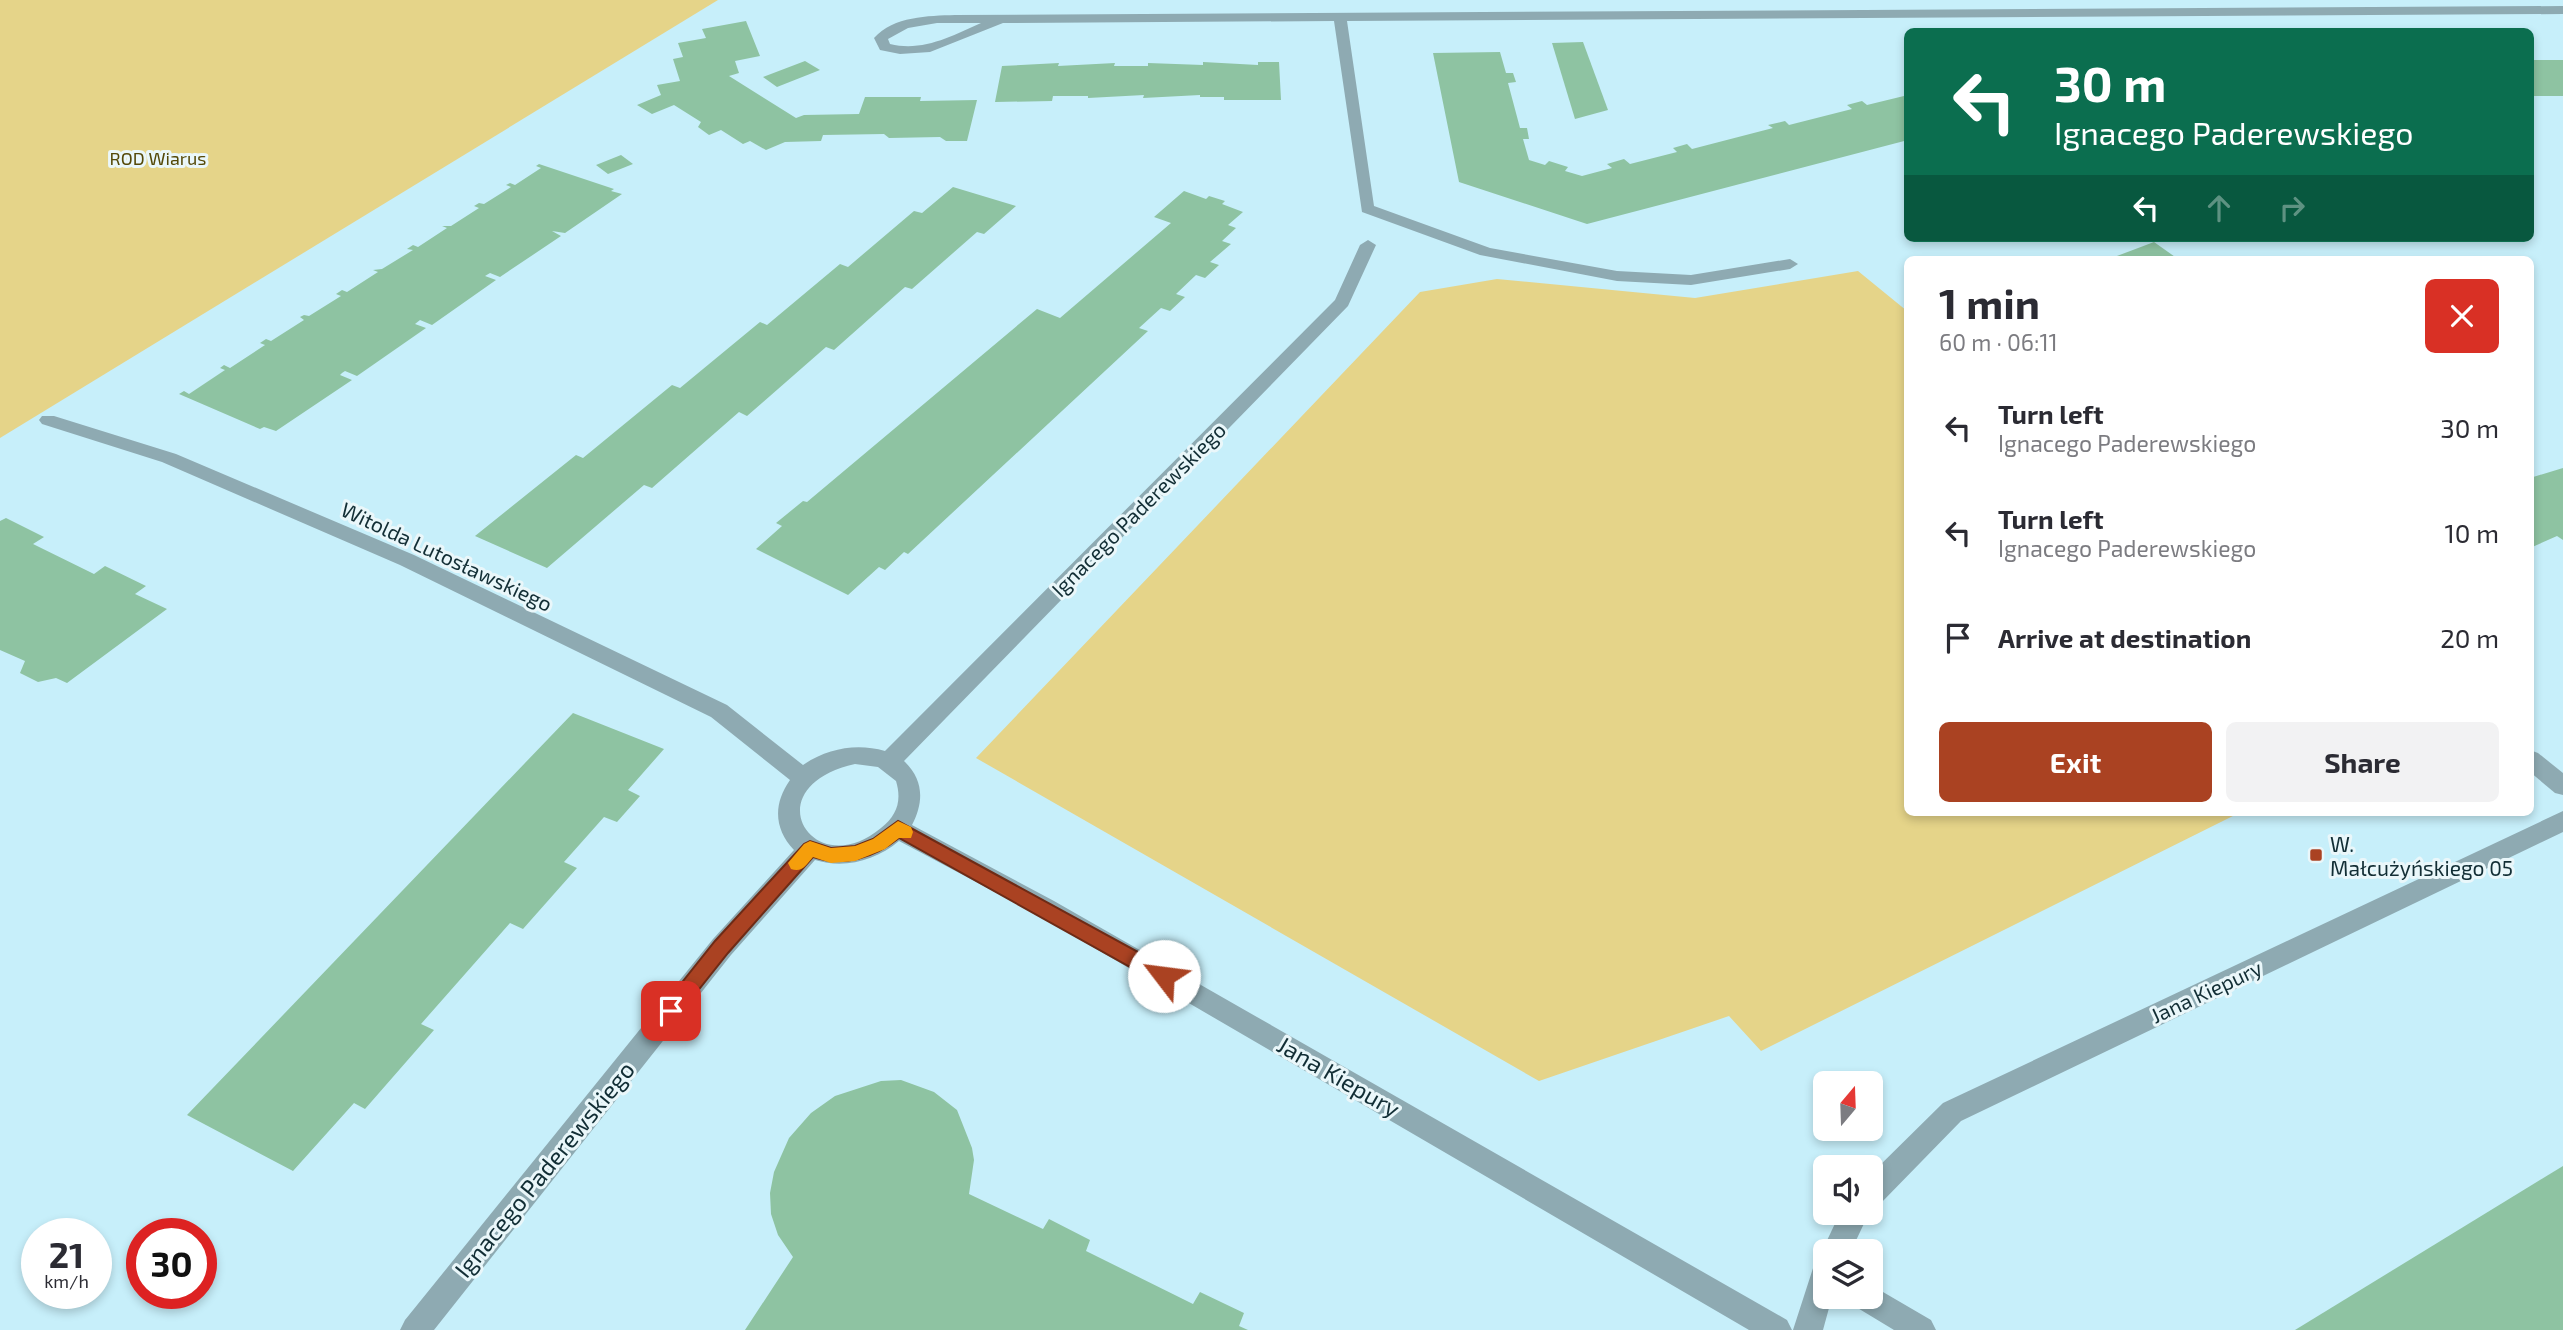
<!DOCTYPE html>
<meta charset="utf-8">
<style>
:root{--surface:#fff;--page:#f2f2f3;--text:#2b2b33;--muted:#7c7c81;--accent:#aa4222}
body{margin:0;font-family:"Exo 2",sans-serif;background:var(--page);color:var(--text);height:100vh;display:flex;flex-direction:column;font-size:26px;white-space:nowrap}
*{box-sizing:border-box;margin:0}
p{font-size:23px;color:var(--muted)}
.icon{flex:none;width:38px;height:38px;fill:none;stroke:currentColor;stroke-width:2;stroke-linecap:round;stroke-linejoin:round}
.map{position:relative;flex:1;overflow:hidden}
.panel{position:absolute;left:1904px;top:256px;width:630px;height:560px;display:flex;flex-direction:column;background:var(--surface);border-radius:10px;box-shadow:0 4px 10px #0003}
.panel>*{flex:none}
.guide{position:absolute;left:1904px;top:28px;width:630px;height:214px;border-radius:10px;box-shadow:0 4px 10px #0003;background:#0b6e4f;color:#fff;overflow:hidden}
.needle{width:46px;rotate:19deg}
.controls{position:absolute;left:1813px;top:1071px;display:grid;gap:14px}
.controls a{display:grid;place-items:center;width:70px;height:70px;border-radius:10px;background:var(--surface);box-shadow:0 4px 10px #0003;font-size:35px}
.speed{position:absolute;left:21px;top:1218px;display:flex;gap:14px;font-size:35px;font-weight:700;text-align:center}
.speed>*{display:grid;place-content:center;width:91px;height:91px;border-radius:50%;background:var(--surface);box-shadow:0 4px 10px #0003;line-height:1}
.speed small{font-size:18px;font-weight:400}
.speed .limit{border:10px solid #d22;background:#fff;color:#111}
.pin{position:absolute;display:grid;place-items:center;width:60px;height:60px;color:#fff;margin:-30px;border-radius:14px;box-shadow:0 4px 10px #0006}
.me{position:absolute;width:77px;margin:-38px;rotate:300deg;stroke-linejoin:round;filter:drop-shadow(0 0 5px #0008)}
.turn{display:flex;align-items:center;gap:24px;height:147px;padding:0 35px;font-size:32px}
.turn .icon{width:91px;height:91px;stroke-width:2.5}
.turn b{display:block;font-size:49px;line-height:60px}
.lanes{display:flex;align-items:center;height:66px;padding:0 35px;background:#0003;justify-content:center;gap:35px;direction:ltr}
.lanes .off{opacity:.35}
.round{display:grid;place-items:center;flex:none;width:74px;height:74px;border-radius:10px;background:var(--page)}
.summary{display:flex;align-items:center;justify-content:space-between;height:119px;padding:0 35px}
h1{font-size:42px;font-weight:700;line-height:52px}
.cta{display:flex;gap:14px;margin-top:auto;padding:14px 35px}
.cta a{flex:1;height:80px;border-radius:10px;background:var(--accent);color:#fff;font-size:28px;font-weight:700;line-height:80px;text-align:center}
.cta a+a{background:var(--page);color:var(--text)}
ul{padding:0;list-style:none}
li{display:flex;align-items:center;gap:21px;height:105px;padding:0 35px}
li div{flex:1}
li b{display:block;font-size:26px}
li em{font-style:normal}
.map>svg:first-child{display:block}
.green{fill:#e5d489}
.building{fill:#8ec3a2}
.lines{fill:none;stroke-linecap:round;stroke-linejoin:round}
.minor{fill:#8eaab2;fill-rule:evenodd}
.route{fill:#aa4222;stroke:#6e2b16;stroke-width:2}
.slow{fill:#f59e0b}
.poi-dot{fill:#aa4222;stroke:#eaf7fa;stroke-width:2.5}
.labels{text-anchor:middle;dominant-baseline:central;stroke-width:6;stroke-linejoin:round;paint-order:stroke}
.far-park-label{font-size:18px;fill:#554908;stroke:#eaf7fa}
.street-label{font-size:21px;fill:#122e35;stroke:#eaf7fa}
.poi-label{font-size:21px;fill:#122e35;stroke:#eaf7fa;text-anchor:start}
.near-street-label{font-size:24px;fill:#122e35;stroke:#eaf7fa}
</style>
<div class="map">
<svg width="2563" height="1330" viewBox="0 0 2563 1330">
<rect width="100%" height="100%" fill="#c7effa"/>
<!-- green -->
<g class="green">
<polygon points="0,0 718,0 0,438"/>
<polygon points="1858,271 1907,311 1908,812 2241,812 1761,1051 1729,1016 1539,1081 976,758 1420,292 1497,279 1695,298"/>
</g>
<!-- building -->
<g class="building">
<polygon points="746,21 760,56 735,61 739,73 729,76 796,118 804,115 859,114 865,97 921,97 920,101 977,100 967,141 946,141 940,137 889,138 884,134 823,135 821,141 785,142 766,150 750,141 743,144 721,130 709,135 698,127 701,122 674,105 652,114 637,105 661,95 657,85 680,81 673,59 683,57 678,43 706,38 702,29"/>
<polygon points="1583,42 1608,110 1575,119 1552,43"/>
<polygon points="1500,52 1506,73 1513,73 1516,82 1508,83 1520,128 1527,128 1529,139 1523,139 1529,160 1545,165 1549,161 1568,167 1565,171 1582,176 1612,168 1607,164 1624,159 1630,164 1677,152 1673,148 1687,144 1692,149 1773,128 1768,125 1785,121 1789,125 1852,109 1847,105 1862,101 1867,105 1908,95 1908,140 1587,224 1459,182 1433,53"/>
<rect x="2530" y="60" width="33" height="36"/>
<polygon points="805,61 820,70 777,87 763,77"/>
<polygon points="1203,62 1258,65 1258,62 1279,62 1281,100 1224,100 1224,97 1200,97 1200,95 1143,98 1144,95 1088,98 1088,96 1053,96 1052,101 995,102 1002,66 1059,63 1058,66 1115,63 1114,66 1148,66 1148,63 1203,65"/>
<polygon points="621,155 633,164 608,174 596,165"/>
<polygon points="539,164 614,189 611,191 622,194 565,233 552,231 561,236 500,277 490,273 485,276 496,280 432,325 420,320 415,324 426,328 357,376 345,371 342,373 340,375 352,380 276,431 264,427 260,429 179,394 184,391 189,394 225,370 220,368 224,365 230,368 265,345 260,343 266,339 271,341 304,320 300,317 304,315 309,316 341,296 336,294 342,290 347,292 378,272 373,270 382,269 413,250 407,249 413,245 418,247 447,228 442,226 451,226 479,208 474,206 479,203 484,204 511,187 506,185 510,183 515,185 541,168 536,166"/>
<polygon points="953,187 1016,206 984,234 977,232 912,289 905,287 834,350 826,347 747,416 739,412 652,488 644,485 547,568 475,536 576,455 583,458 672,385 680,388 760,322 767,325 840,264 848,267 914,211 922,213"/>
<polygon points="1184,191 1206,199 1209,196 1225,201 1222,204 1243,212 1228,225 1236,228 1222,241 1231,244 1210,262 1219,265 1205,278 1196,275 1176,294 1185,297 1170,311 1161,308 1139,328 1148,331 908,554 904,552 885,570 879,567 848,595 756,549 782,526 776,523 803,501 807,502 1037,309 1060,318 1171,223 1154,217"/>
<polygon points="2154,242 2178,259 2109,259"/>
<polygon points="2563,468 2563,540 2557,536 2530,548 2530,478"/>
<polygon points="6,518 44,537 33,544 94,574 105,566 146,586 135,594 167,609 67,683 56,678 38,682 20,673 25,661 0,650 0,521"/>
<polygon points="573,713 664,749 628,790 640,796 617,822 604,817 564,862 577,868 523,929 510,923 421,1024 434,1030 365,1109 354,1103 293,1171 187,1115"/>
<polygon points="901,1080 934,1092 957,1110 972,1148 974,1160 969,1194 1043,1229 1049,1219 1090,1240 1086,1251 1193,1304 1200,1292 1244,1313 1239,1326 1248,1330 745,1330 793,1257 778,1235 771,1214 770,1193 774,1172 789,1138 811,1113 835,1096 881,1081"/>
<polygon points="2563,1166 2563,1330 2295,1330"/>
</g>
<g class="lines">
<!-- minor -->
<g class="minor">
<path d="M2563 6V14L1347 21 1374 206 1490 248 1617 271 1691 275 1790 259 1798 264 1790 269 1691 285 1617 281 1480 255 1362 212 1334 21 1003 23 930 52 900 54 880 50 874 38C894 16 928 16 955 15ZM937 23H981C952 36 923 52 890 44L888 39 908 28Z"/>
<path d="M1368 240 1376 245 1348 306 904 761C924 780 924 802 912 825L1054 901 1787 1320 1792 1330H1749L1038 915 899 841C875 861 844 869 815 860L731 955 434 1330H400L405 1320 713 939 794 850C774 829 773 804 790 780L711 717 400 565 162 462 42 424 39 420 42 416H54L176 454 414 555 727 705 803 765C828 748 857 743 885 751L1335 300 1360 245ZM855 764 878 767 896 781C902 801 897 815 881 828 813 885 752 787 855 764Z"/>
<polygon points="2530,750 2538,753 2563,773 2563,795 2555,793 2530,772"/>
<polygon points="2563,811 2563,832 1961,1121 1881,1203 1871,1207 1871,1174 1943,1103"/>
<polygon points="1840,1213 1869,1213 1851,1251 1825,1251 1825,1297 1832,1297 1823,1330 1793,1330 1815,1262 1825,1258 1822,1251"/>
<polygon points="1871,1285 1931,1320 1936,1330 1894,1330 1856,1307 1852,1297 1871,1297"/>
</g>
</g>
<!-- route -->
<path class="route" d="M898 821 1171 970 1173 976 1171 982 1164 985 1157 982 899 838C874 858 844 867 813 857L728 953 677 1017 671 1020 664 1017 661 1011 664 1005 715 941 804 844 810 841 831 848 855 846 873 839Z"/>
<!-- slow -->
<path class="slow" d="M898 821 911 827 913 832 911 838H899L885 849 855 861 831 863 813 857C806 865 802 873 791 869L788 863 804 844 810 841 831 848 855 846 873 839Z"/>
<!-- markers -->
<rect class="poi-dot" x="2309" y="848" width="14" height="14" rx="3.5"/>
<g class="labels">
<!-- far-park labels -->
<g class="far-park-label">
<text x="158" y="158">ROD Wiarus</text>
</g>
<!-- street labels -->
<g class="street-label">
<text transform="translate(1138 509) rotate(-45)">Ignacego Paderewskiego</text>
<text transform="translate(447 556) rotate(25)">Witolda Lutosławskiego</text>
<text transform="translate(2206 991) rotate(-25)">Jana Kiepury</text>
</g>
<!-- poi labels -->
<g class="poi-label">
<text x="2330" y="843">W.<tspan x="2330" dy="24">Małcużyńskiego 05</tspan></text>
</g>
<!-- near-street labels -->
<g class="near-street-label">
<text transform="translate(1339 1076) rotate(30)">Jana Kiepury</text>
<text transform="translate(544 1169) rotate(-51)">Ignacego Paderewskiego</text>
</g>
</g>
</svg>
<div class="controls">
<a><svg class="needle" viewBox="-14 -14 28 28"><path d="M0-13l5 13h-10z" fill="#e53935"/><path d="M0 13l5-13h-10z" fill="#7c7c81"/></svg></a>
<a><svg class="icon" aria-label="sound" viewBox="0 0 24 24"><path d="M4 9h4l5-4v14l-5-4H4zM17 9q2 3 0 6"/></svg></a>
<a><svg class="icon" aria-label="layers" viewBox="0 0 24 24"><path d="M12 4l9 5-9 5-9-5zM3 14l9 5 9-5"/></svg></a>
</div>
<div class="speed"><div>21<small>km/h</small></div><div class="limit">30</div></div>
<div class="pin" style="left:671px;top:1011px;background:#d93025"><svg class="icon" aria-label="arrive" viewBox="0 0 24 24"><path d="M6 21V4h12l-3 4 3 4H6"/></svg></div>
<svg class="me" style="left:1164px;top:976px" viewBox="-20 -20 40 40"><circle r="19" fill="#fff"/><path d="M0-13L10 11 0 6-10 11z" fill="#aa4222"/></svg>
<div class="guide">
<div class="turn"><svg class="icon" aria-label="left" viewBox="0 0 24 24"><path d="M17 20v-9H6M10 6l-5 5 5 5"/></svg><div><b>30 m</b>Ignacego Paderewskiego</div></div>
<div class="lanes"><svg class="icon" aria-label="left" viewBox="0 0 24 24"><path d="M17 20v-9H6M10 6l-5 5 5 5"/></svg><svg class="icon off" aria-label="ahead" viewBox="0 0 24 24"><path d="M12 20V5M6 11l6-6 6 6"/></svg><svg class="icon off" aria-label="right" viewBox="0 0 24 24"><path d="M7 20v-9h11M14 6l5 5-5 5"/></svg></div>
</div>
<section class="panel">
<div class="summary"><div><h1>1 min</h1><p>60 m · 06:11</p></div><a class="round" style="background:#d93025;color:#fff"><svg class="icon" aria-label="close" viewBox="0 0 24 24"><path d="M6 6l12 12M18 6L6 18"/></svg></a></div>
<ul>
<li><svg class="icon" aria-label="left" viewBox="0 0 24 24"><path d="M17 20v-9H6M10 6l-5 5 5 5"/></svg><div><b>Turn left</b><p>Ignacego Paderewskiego</p></div><em>30 m</em></li>
<li><svg class="icon" aria-label="left" viewBox="0 0 24 24"><path d="M17 20v-9H6M10 6l-5 5 5 5"/></svg><div><b>Turn left</b><p>Ignacego Paderewskiego</p></div><em>10 m</em></li>
<li><svg class="icon" aria-label="arrive" viewBox="0 0 24 24"><path d="M6 21V4h12l-3 4 3 4H6"/></svg><div><b>Arrive at destination</b></div><em>20 m</em></li>
</ul>
<div class="cta"><a>Exit</a><a>Share</a></div>
</section>
</div>
